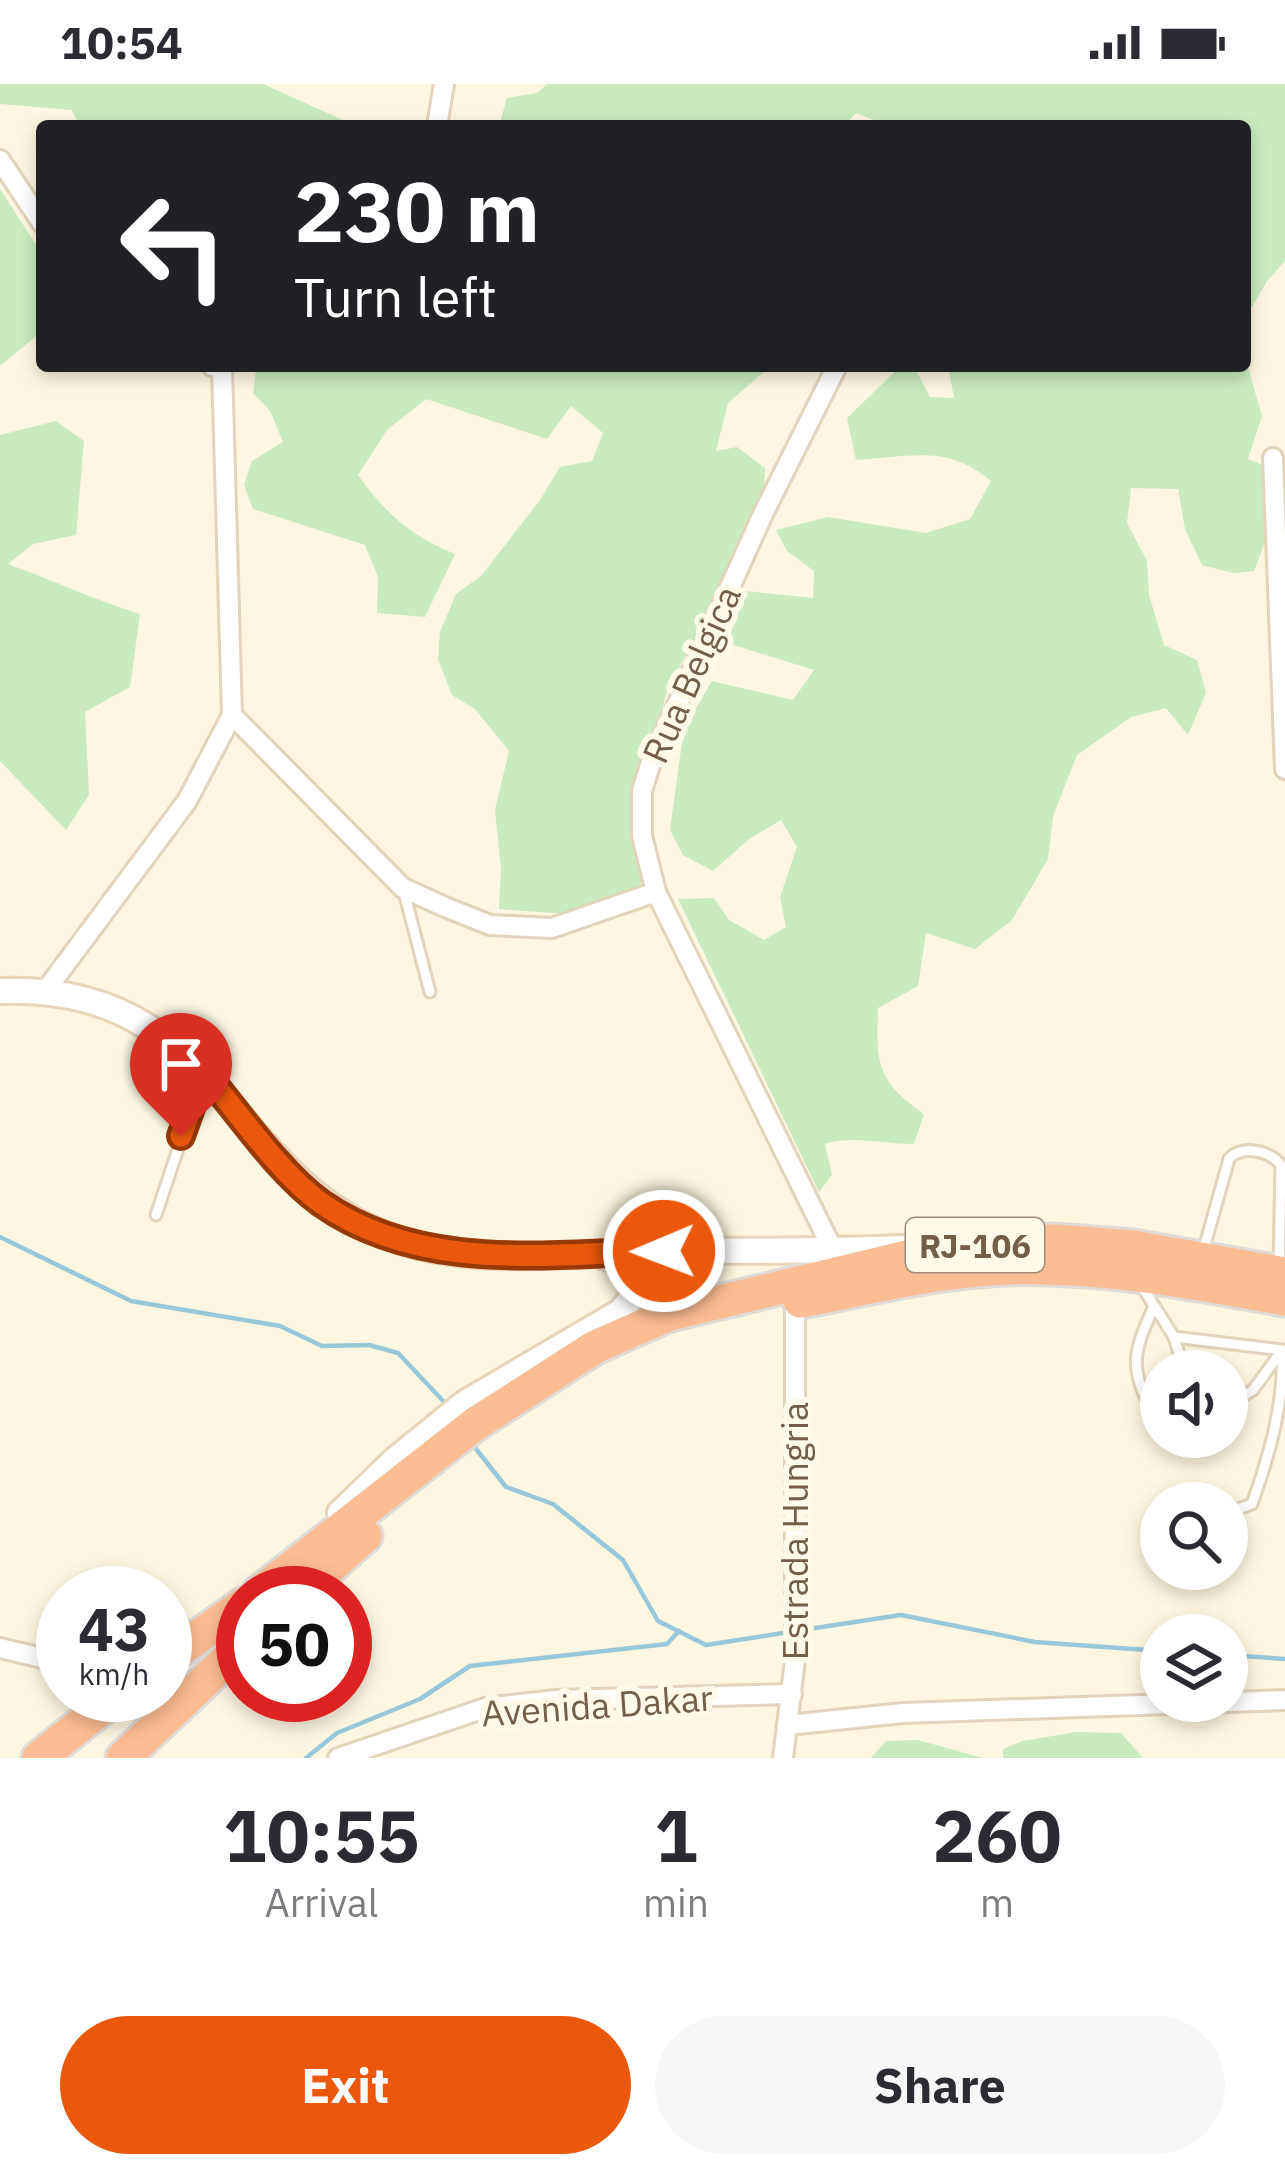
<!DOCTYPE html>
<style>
:root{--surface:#fff;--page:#f7f7f7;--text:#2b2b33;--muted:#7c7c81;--accent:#ea580c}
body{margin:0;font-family:"IBM Plex Sans",sans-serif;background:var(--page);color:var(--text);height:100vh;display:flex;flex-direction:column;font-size:45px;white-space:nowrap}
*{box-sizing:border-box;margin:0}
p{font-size:39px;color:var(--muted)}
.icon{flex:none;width:66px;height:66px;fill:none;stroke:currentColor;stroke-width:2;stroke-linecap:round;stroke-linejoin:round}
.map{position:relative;height:1674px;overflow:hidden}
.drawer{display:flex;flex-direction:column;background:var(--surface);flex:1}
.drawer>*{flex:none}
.top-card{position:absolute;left:36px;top:36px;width:1215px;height:252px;border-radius:12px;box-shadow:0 6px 18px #0003;background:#202124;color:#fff;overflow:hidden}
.fabs{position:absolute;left:1140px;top:1266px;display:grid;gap:24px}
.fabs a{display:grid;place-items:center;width:108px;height:108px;border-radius:50%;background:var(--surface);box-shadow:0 6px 18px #0003;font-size:60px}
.speed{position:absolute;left:36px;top:1482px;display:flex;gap:24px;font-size:60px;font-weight:700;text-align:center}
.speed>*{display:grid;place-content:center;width:156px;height:156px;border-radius:50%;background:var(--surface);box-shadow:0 6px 18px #0003;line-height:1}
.speed small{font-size:30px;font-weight:400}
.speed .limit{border:18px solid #d22;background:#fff;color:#111}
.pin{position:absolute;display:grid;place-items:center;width:102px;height:102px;color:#fff;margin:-123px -51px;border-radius:50% 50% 50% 0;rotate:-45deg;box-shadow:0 0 12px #0007}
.pin .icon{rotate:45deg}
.me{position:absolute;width:132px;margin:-66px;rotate:269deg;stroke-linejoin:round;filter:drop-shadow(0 0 9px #0008)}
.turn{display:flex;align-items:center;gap:42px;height:252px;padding:0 60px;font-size:54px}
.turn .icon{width:156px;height:156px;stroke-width:2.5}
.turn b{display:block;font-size:84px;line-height:102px}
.eta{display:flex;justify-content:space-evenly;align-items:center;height:204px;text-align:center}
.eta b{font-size:72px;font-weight:800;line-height:84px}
.primary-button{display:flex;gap:24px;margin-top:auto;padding:24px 60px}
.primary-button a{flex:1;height:138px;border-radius:72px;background:var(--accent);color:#fff;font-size:48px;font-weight:800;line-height:138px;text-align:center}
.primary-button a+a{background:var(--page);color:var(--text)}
.status{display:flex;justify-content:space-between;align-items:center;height:84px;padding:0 60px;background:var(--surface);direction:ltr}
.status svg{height:33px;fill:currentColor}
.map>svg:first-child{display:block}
.green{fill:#caebbe}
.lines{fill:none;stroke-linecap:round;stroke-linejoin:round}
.stream{stroke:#99c7da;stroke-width:4.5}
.lane-casing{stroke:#e2d3bb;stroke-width:15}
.street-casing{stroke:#e2d3bb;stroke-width:24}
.secondary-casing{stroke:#e7d5b9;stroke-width:30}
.highway-casing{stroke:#e1dbd6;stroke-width:39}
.lane{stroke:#fff;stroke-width:9}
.street{stroke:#fff;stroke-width:18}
.secondary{stroke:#fff;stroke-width:24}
.highway{stroke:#fbbd93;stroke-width:33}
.route-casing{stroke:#983908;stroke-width:30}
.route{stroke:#ea580c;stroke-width:21}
.labels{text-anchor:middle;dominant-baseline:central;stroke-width:12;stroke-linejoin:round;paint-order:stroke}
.shield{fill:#fff9e7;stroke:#9e8c76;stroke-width:3}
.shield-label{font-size:33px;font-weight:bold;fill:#755d46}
.street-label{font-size:36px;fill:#755d46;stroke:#fff9e7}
</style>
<div class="status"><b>10:54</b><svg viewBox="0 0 49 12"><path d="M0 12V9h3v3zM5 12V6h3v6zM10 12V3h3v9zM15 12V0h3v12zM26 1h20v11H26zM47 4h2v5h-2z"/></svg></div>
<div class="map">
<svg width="1285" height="1674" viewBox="0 0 1285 1674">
<rect width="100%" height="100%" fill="#fdf6e0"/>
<!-- green -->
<g class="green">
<polygon points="0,0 263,0 356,42 80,42 72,26 0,20"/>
<polygon points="547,0 1285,0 1285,177 1267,197 1245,235 1245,42 889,42 856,29 843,42 499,42 507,14 537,9"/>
<polygon points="0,105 42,170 42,241 34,254 0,282"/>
<path d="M1245 273 1262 332 1248 375 1278 387 1279 421 1254 487 1233 489 1202 481 1185 445 1178 405 1131 404 1127 439 1147 477 1149 511 1164 561 1197 576 1206 609 1188 651 1166 624 1131 633 1077 671 1053 732 1048 775 1012 836 975 865 926 849 918 902 878 924C876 979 876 997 924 1030L914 1060C887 1060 848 1051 825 1060L832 1091 819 1108 678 815 714 814 729 836 764 856 786 843 780 813 797 763 781 736 749 755 713 787 683 771 670 746 684 644 712 597 793 616 814 586 727 559 746 507 813 514 814 487 787 467 776 446 828 433 926 449 970 435 991 397C947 360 911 373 856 376L847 334 901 282H914L930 313 954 314 948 282H1245Z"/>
<path d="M261 282H771L728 319 716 367 737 363 765 384 764 416 667 608 639 701 643 804 568 830 499 825 501 785 495 726 509 667 475 625 452 611 438 575 440 548 456 510 481 492 540 416 560 383 592 377 603 349 571 322 547 355 426 315 387 346 358 391C384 428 412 453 455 470L425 533 377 529 378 493 365 461 253 425 244 401 252 377 283 358 270 327 253 309 256 286Z"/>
<path d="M56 337 84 357 76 451 33 460 8 480C53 496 94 516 140 530L130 603 85 628 89 711 66 746 0 677V351Z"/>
<polygon points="1076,1648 1121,1649 1143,1674 1003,1674 1003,1665 1023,1657"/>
<polygon points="918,1656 983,1674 871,1674 886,1657"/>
</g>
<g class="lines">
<!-- stream -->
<g class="stream">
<polyline points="0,1153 131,1217 280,1242 322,1262 369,1261 398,1269 447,1321"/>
<polyline points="473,1361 506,1403 553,1420 623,1476 658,1537 706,1561 790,1548"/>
<polyline points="802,1546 901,1531 1035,1558 1161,1567"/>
<polyline points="1227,1571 1285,1575"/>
<polyline points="306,1674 337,1649 420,1615 470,1582 667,1560 679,1547"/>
</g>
<!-- lane casing -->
<g class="lane-casing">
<g id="lane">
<polyline points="403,804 430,908"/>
<polyline points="156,1131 202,993"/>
<path d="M1203 1168 1229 1075C1242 1060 1270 1067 1281 1081L1279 1183"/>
<polyline points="1141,1201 1174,1253 1184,1287"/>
<path d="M1154 1222C1137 1261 1127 1280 1149 1320L1161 1319"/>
<path d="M1174 1253 1282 1266C1285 1318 1269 1372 1252 1420L1227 1429"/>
<polyline points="1227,1322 1253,1306 1281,1268"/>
</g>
</g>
<!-- street casing -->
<g class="street-casing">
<g id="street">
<polyline points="437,42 444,0"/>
<polyline points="0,76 42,139"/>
<polyline points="1273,374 1285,685"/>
<polyline points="232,631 403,804 445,823 490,841 552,844 656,808"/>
<polyline points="43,910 187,717 232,631 222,283 212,282"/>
<polyline points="833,1166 656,808 642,752 642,707 650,681 763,430 837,282"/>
<polyline points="0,1564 63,1579"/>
<polyline points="788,1641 903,1629 1285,1616"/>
<polyline points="338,1674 485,1624 556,1616 792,1610"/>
<polyline points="783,1674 795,1576 795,1218"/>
</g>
</g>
<!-- secondary casing -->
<g class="secondary-casing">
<g id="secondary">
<path d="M0 907C219 899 221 1085 385 1151 467 1185 569 1169 656 1167 738 1166 820 1168 902 1164"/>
<path d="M340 1429 396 1375 465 1319 620 1228C648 1198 641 1184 605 1173"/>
</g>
</g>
<!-- highway casing -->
<g class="highway-casing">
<g id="highway">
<path d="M800 1217C870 1204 939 1186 1010 1184 1102 1181 1195 1199 1285 1215"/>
<polyline points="259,1509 475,1340 595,1263 670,1230 952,1162 1055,1157 1133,1163 1285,1190"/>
<polyline points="301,1509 365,1452"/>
<polyline points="165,1576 243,1521"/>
<polyline points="39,1674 118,1611"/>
<polyline points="123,1674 243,1561"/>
</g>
</g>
<!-- lane -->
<use href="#lane" class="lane"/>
<!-- street -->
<use href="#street" class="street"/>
<!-- secondary -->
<use href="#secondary" class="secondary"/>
<!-- highway -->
<use href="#highway" class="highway"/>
</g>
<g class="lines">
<!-- route casing -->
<g class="route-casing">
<path id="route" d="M181 1052 204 988C239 1029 278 1088 321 1119 420 1189 550 1170 664 1167"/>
</g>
<!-- route -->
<use href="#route" class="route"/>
</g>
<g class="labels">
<!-- shield labels -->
<rect class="shield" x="906" y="1134" width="138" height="54" rx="9"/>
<g class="shield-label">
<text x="975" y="1161">RJ-106</text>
</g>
<!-- street labels -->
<g class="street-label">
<text transform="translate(691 590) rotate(-66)">Rua Belgica</text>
<text transform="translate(794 1447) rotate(-90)">Estrada Hungria</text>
<text transform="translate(597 1621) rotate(-4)">Avenida Dakar</text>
</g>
</g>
</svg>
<div class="fabs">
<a><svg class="icon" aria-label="sound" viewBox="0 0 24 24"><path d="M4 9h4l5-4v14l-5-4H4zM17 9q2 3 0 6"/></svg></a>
<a><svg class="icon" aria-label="search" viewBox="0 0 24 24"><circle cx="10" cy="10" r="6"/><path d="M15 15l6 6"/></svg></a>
<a><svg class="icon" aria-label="layers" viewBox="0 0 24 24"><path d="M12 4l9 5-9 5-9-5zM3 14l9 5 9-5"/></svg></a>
</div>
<div class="speed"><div>43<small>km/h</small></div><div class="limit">50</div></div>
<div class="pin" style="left:181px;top:1052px;background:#d93025"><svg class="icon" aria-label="arrive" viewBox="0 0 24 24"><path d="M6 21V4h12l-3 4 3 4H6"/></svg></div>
<svg class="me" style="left:664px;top:1167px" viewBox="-20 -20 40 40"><circle r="17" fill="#ea580c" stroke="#fff" stroke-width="3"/><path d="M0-11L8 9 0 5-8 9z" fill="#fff"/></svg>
<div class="top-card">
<div class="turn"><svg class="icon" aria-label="left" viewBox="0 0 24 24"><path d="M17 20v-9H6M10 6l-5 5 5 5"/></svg><div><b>230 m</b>Turn left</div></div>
</div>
</div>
<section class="drawer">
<div class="eta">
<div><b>10:55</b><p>Arrival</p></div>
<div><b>1</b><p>min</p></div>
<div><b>260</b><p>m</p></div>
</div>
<div class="primary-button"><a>Exit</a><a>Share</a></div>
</section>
